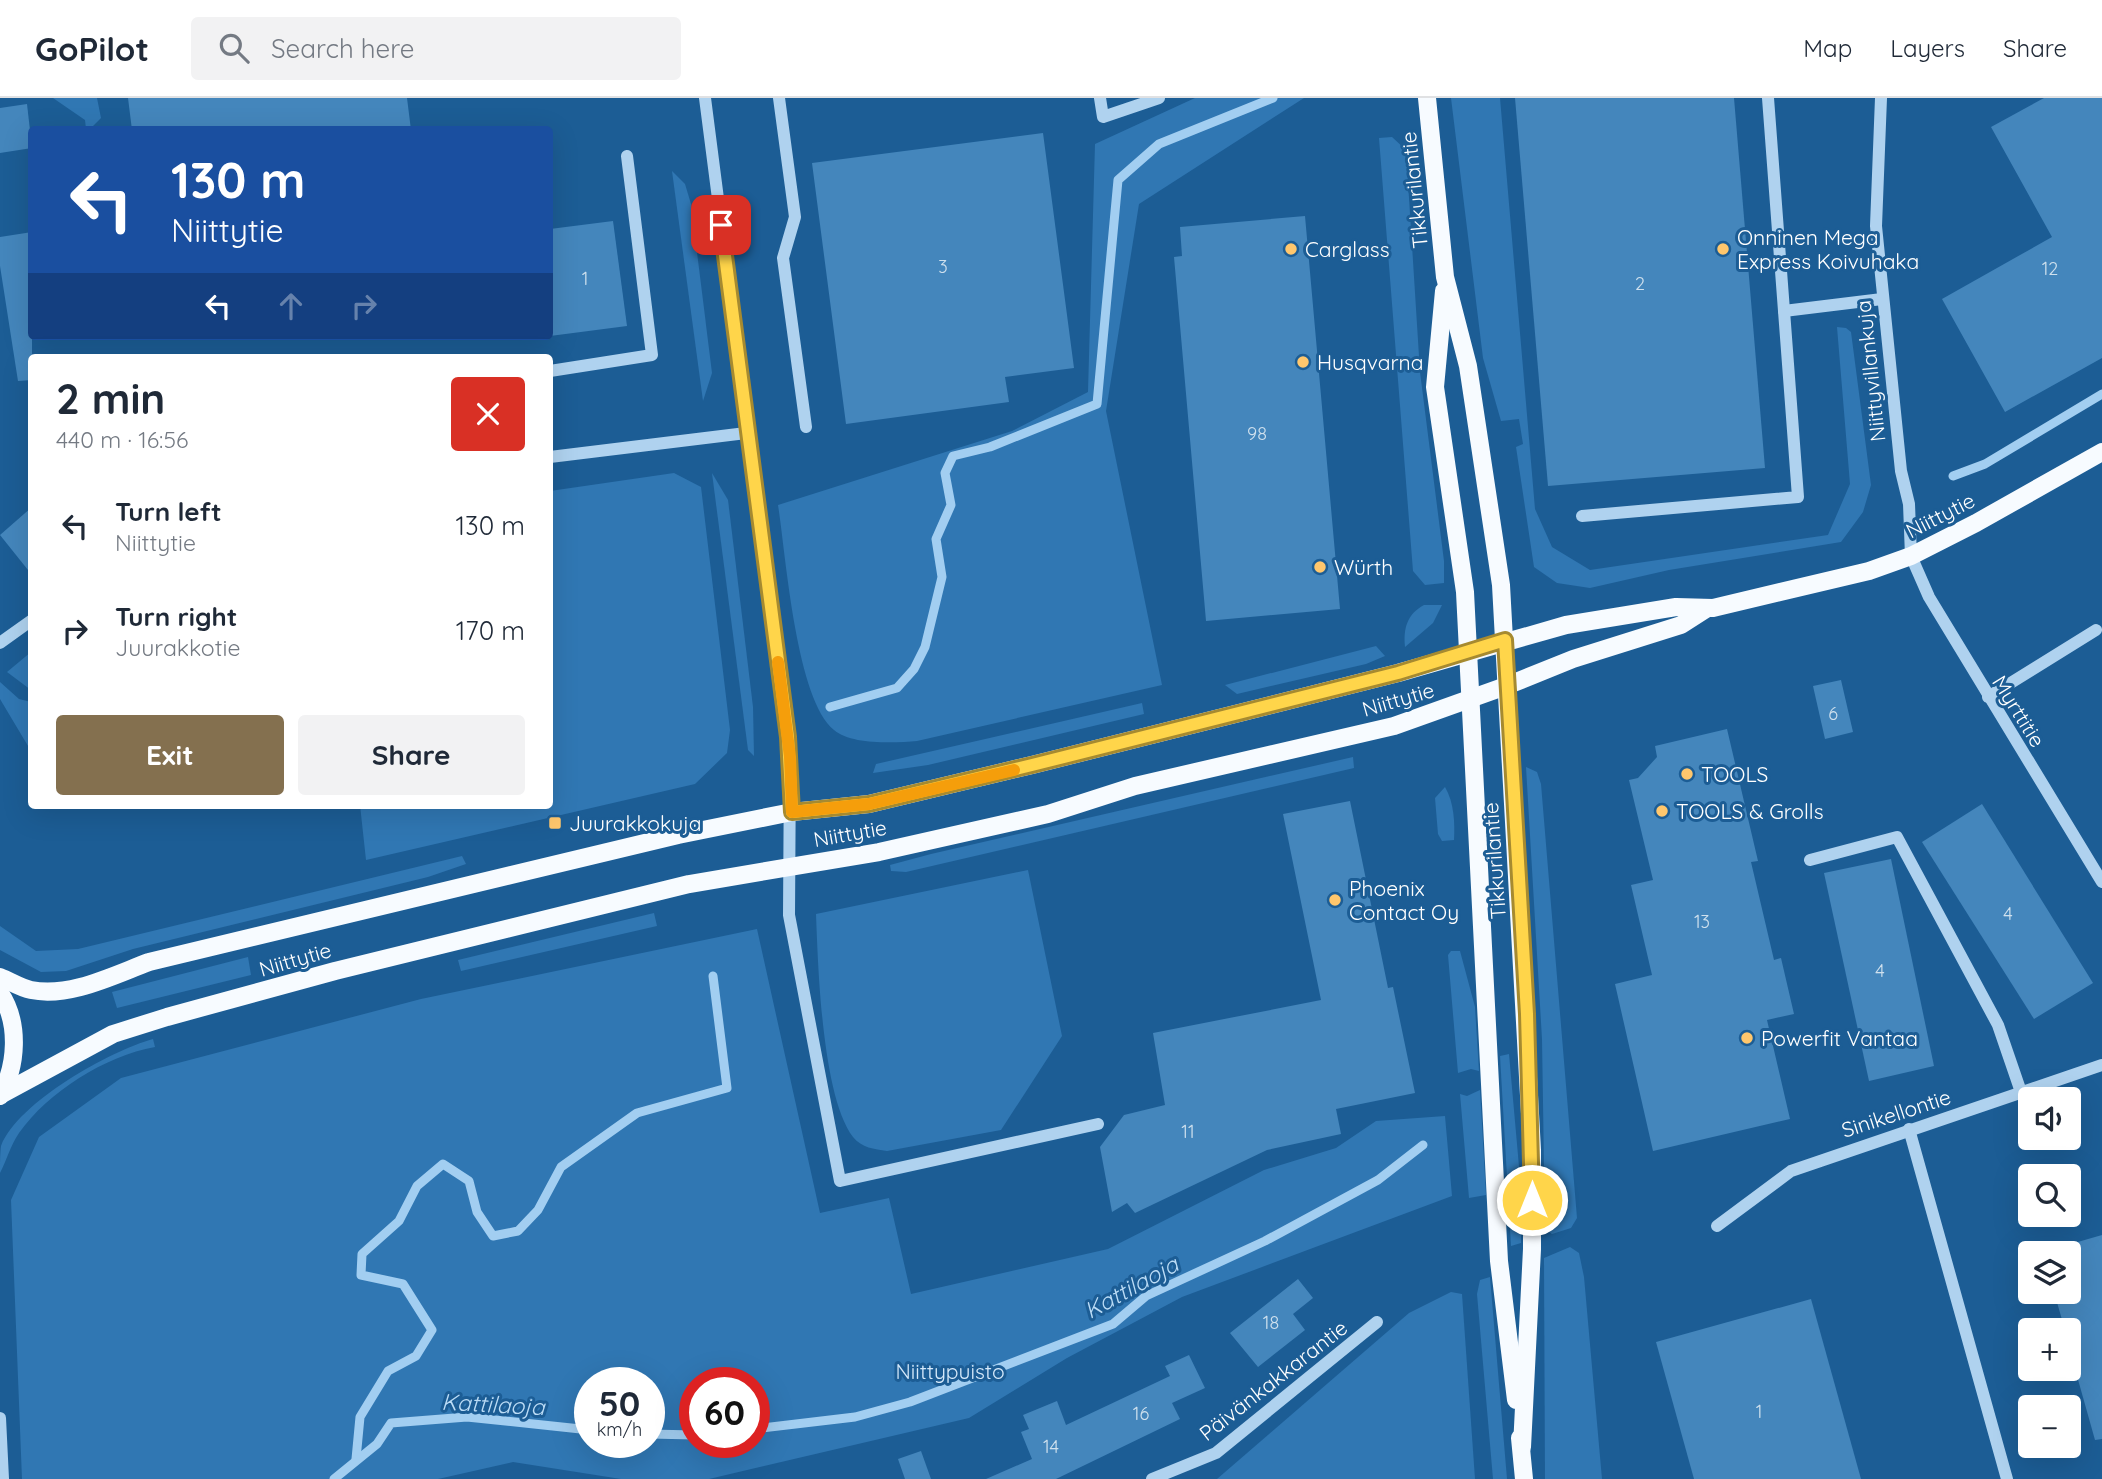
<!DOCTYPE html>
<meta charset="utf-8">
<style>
:root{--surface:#fff;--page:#f2f2f3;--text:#1f2937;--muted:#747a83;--line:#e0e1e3;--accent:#84704f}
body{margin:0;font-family:Quicksand,sans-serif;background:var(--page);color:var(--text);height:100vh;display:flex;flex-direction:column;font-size:26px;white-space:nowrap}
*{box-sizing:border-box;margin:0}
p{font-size:23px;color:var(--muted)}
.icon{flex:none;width:38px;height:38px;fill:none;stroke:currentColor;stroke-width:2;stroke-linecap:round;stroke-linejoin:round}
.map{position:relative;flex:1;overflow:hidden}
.sheet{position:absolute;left:28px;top:256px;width:525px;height:455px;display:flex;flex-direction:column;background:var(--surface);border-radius:7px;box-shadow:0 7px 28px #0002}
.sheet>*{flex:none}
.guide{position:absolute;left:28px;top:28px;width:525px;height:214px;border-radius:7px;box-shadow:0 7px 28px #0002;background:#1a4fa0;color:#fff;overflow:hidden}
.tools{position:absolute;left:2018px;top:989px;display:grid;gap:14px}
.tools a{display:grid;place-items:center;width:63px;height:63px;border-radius:7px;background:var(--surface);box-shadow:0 7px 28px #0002;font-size:35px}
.speed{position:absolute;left:574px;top:1269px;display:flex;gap:14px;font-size:35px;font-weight:700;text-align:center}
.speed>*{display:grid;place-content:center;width:91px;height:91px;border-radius:50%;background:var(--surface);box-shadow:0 7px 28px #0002;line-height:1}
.speed small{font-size:18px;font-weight:400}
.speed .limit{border:10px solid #d22;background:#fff;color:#111}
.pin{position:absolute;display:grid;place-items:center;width:60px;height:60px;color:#fff;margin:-30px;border-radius:14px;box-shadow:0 4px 10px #0006}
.me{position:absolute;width:77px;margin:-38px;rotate:0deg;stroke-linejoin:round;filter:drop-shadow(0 0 5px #0008)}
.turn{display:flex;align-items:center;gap:24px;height:147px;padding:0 28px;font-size:32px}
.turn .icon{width:91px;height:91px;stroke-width:2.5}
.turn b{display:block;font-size:49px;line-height:60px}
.lanes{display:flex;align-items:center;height:66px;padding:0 28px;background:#0003;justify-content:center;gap:35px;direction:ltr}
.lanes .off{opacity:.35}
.round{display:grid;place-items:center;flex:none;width:74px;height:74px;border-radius:7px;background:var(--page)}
.summary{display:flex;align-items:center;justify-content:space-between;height:119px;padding:0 28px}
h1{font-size:42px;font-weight:700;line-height:52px}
.button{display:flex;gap:14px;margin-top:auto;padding:14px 28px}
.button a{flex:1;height:80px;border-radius:7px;background:var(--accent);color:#fff;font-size:28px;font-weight:700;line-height:80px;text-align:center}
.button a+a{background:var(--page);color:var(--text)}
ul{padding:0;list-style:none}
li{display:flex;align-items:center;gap:21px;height:105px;padding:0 28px}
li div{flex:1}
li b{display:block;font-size:26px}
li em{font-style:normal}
header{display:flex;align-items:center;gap:42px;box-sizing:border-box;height:98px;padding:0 35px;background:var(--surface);border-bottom:2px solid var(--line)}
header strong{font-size:33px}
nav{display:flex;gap:38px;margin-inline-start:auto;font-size:24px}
.search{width:490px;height:63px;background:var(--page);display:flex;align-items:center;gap:18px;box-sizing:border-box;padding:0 24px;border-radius:7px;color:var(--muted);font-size:26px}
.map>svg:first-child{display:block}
.green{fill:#3077b3;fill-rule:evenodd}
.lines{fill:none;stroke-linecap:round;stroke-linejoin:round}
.stream{stroke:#a2cef1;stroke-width:9}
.building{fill:#4486bc}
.minor{stroke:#afd2ef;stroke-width:12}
.major{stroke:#f7fbff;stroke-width:18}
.route-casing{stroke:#a68a30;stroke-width:18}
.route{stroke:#ffd54a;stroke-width:12}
.slow{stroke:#f59e0b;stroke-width:12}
.poi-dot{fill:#ffc76d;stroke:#1c5d95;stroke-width:2.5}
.labels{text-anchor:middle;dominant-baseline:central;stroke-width:6;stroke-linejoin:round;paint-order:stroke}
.number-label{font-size:18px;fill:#d0e1ee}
.street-label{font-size:21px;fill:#fff;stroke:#1c5d95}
.poi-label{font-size:21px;fill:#fff;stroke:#1c5d95;text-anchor:start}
.park-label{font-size:21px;fill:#d6eafb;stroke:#1c5d95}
.water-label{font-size:23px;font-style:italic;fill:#bbdcf6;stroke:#1c5d95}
</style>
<header>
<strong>GoPilot</strong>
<div class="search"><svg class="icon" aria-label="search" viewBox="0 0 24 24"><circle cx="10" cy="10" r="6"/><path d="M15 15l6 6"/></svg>Search here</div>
<nav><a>Map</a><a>Layers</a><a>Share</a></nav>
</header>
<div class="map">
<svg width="2102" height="1381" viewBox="0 0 2102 1381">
<rect width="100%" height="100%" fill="#1c5d95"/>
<!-- green -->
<g class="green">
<polygon points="53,0 97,0 101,20 90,31 86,31 85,22"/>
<path d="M1195 0H1304L1139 106 1106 313 1162 587 917 643C895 645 851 647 834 632 796 601 786 458 778 407L1012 333 1088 294 1095 46Z"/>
<polygon points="1451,0 1500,0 1535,411 1552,449 1590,472 1828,437 1850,386 1837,229 1846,230 1851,234 1871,387 1863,414 1841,444 1669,472 1590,490 1557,485 1534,469 1516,349 1523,346 1519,321 1501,323 1483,260"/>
<polygon points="1392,39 1406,52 1420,274 1444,463 1444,485 1425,487 1413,473 1379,40"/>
<polygon points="672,73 685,86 691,106 712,275 703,303"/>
<polygon points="674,375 701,389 730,632 727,655 695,686 366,762 360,707 550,707 550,393"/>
<polygon points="712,375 728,402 753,609 754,658 748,652"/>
<path d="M1424 507H1442L1433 525 1405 549C1403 531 1407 516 1424 507Z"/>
<polygon points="1376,548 1385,558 1366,566 1237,596 1225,587"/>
<polygon points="31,554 31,592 7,574"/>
<polygon points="0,584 19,601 31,604 31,653 0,601"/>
<polygon points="1142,605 1144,616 928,667 873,675 876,666"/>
<polygon points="1353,659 1354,670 906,774 891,773 890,767 931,756"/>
<polygon points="1526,669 1537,674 1541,686 1577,1120 1571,1130 1552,1136 1545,1131 1542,941"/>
<path d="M1445 689C1454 704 1455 725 1454 742L1442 743 1438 736 1435 700Z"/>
<polygon points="462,758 466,766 428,779 133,851 66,873 41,874 0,852 0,828 36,853 78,851"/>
<path d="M1028 772 1062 938 1001 1032 887 1053C874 1051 862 1050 853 1039 822 998 818 868 816 816Z"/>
<polygon points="654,815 657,828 461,873 458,862"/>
<path d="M757 831 820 1115 889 1100 911 1196 1108 1151 1264 1072 1336 1050 1376 1023 1445 1018 1452 1098 1182 1199 1067 1260 969 1320 709 1381H621L513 1364 438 1381H22L11 1102 39 1039 121 980 421 901ZM590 1284H649V1344H590ZM695 1284H754V1344H695Z"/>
<polygon points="1451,853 1460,853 1475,909 1479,973 1471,971 1458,975 1448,857"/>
<polygon points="248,859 251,877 117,910 112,894"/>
<path d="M153 941 155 949C105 958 48 994 19 1035 10 1048 7 1062 0 1075 0 1067 0 1055 1 1048 18 1004 110 953 153 941Z"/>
<polygon points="1509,956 1521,1091 1521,1145 1511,1148 1500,958"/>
<polygon points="1480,992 1486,1097 1469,1100 1460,996 1467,998"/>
<polygon points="1570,1149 1579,1155 1584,1179 1602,1381 1545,1381 1544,1160"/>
<polygon points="1490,1179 1507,1381 1493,1381 1477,1196 1480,1182"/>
<polygon points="1451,1194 1462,1196 1475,1381 1217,1381 1409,1215"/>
</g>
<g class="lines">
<!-- stream -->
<g class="stream">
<polyline points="1953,378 1985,366 2102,296"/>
<polyline points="830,609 897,590 914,571 925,549 942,479 936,441 951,407 945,375 953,358 990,349 1097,306 1118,82 1159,46 1273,0"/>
<polyline points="754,1331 855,1319 910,1304 1113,1226 1146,1198 1265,1143 1378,1082 1423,1047"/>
<polyline points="649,1336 695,1337"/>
<polyline points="356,1361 360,1319 388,1273 416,1258 432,1232 403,1186 361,1177 362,1156 399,1123 417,1088 443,1066 469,1083 477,1114 493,1138 518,1133 538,1112 561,1069 637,1015 727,990 713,878"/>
<polyline points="334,1381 377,1346 391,1325 467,1319 590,1332"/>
</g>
</g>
<!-- building -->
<g class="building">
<polygon points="128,0 407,0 411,32 132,32"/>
<polygon points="1515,0 1734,0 1765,370 1548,388"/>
<polygon points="2044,0 2102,0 2102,260 2005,314 1942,201 2052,139 1991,29"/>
<polygon points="27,6 32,50 0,55 0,10"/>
<polygon points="1043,35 1074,270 1005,279 1009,304 846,326 812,65"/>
<polygon points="1305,118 1340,511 1206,523 1174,159 1182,158 1180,129"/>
<polygon points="613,123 627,228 550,238 550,131"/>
<polygon points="32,134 32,282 18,283 0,168 0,139"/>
<polygon points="32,409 32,477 0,437"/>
<polygon points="1841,582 1853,634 1825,641 1813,588"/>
<polygon points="1727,631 1758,763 1751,764 1774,862 1781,860 1794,916 1767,922 1790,1021 1653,1053 1615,886 1652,877 1631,787 1653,782 1629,682 1638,680 1657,659 1655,648"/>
<polygon points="1350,703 1388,890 1393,889 1415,995 1336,1011 1341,1036 1267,1052 1135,1115 1127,1105 1112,1114 1100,1049 1124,1017 1165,1007 1153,935 1321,902 1283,716"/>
<polygon points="1982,706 2093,885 2034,921 1922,744"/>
<polygon points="1891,761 1934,968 1869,983 1824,775"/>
<polygon points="2102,1137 2102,1341 2095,1342 2068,1246 2068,1232 2065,1232 2054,1194 2068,1194 2068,1155 2043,1154"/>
<polygon points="1298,1181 1313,1200 1293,1216 1305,1232 1258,1269 1230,1235"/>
<polygon points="1811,1201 1861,1381 1694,1381 1656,1244"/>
<polygon points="1189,1257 1205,1290 1172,1305 1180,1321 1056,1381 986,1381 1032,1361 1021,1334 1029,1331 1023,1317 1057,1303 1066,1327 1170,1278 1165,1268"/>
<polygon points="921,1353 931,1381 905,1381 898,1361"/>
</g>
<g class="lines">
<!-- minor -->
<g class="minor">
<polyline points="705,0 790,659 789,817 840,1083 1098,1026"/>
<polyline points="779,0 795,119 783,160 806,329"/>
<polyline points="1100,0 1103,19 1159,0"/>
<polyline points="1881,0 1876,128 1901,373 1909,406 1911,458 1929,499 2102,784"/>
<polyline points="1784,213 1882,201"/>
<polyline points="550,273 652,257 627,58"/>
<polyline points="550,359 746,335"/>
<polyline points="1582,418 1798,399 1768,0"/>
<polyline points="0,545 32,522"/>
<polyline points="1988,599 2096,532"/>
<polyline points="1810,762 1897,739 1998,927 2021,994"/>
<polyline points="1909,1031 2007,1381"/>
<polyline points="1717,1128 1791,1073 2102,967"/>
<polyline points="0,1320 3,1381"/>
<polyline points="1152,1381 1216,1355 1377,1224"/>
</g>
<!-- major -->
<g class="major">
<polyline points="1427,0 1445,179 1468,268 1501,487 1532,1052 1532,1151 1522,1349"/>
<polyline points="1444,193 1435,289 1465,494 1499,1163 1516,1302"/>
<path d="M0 879C10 883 21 890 31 892 69 900 114 877 149 864L678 737 792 714 869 706 1032 667 1398 575 1566 527 1676 509 1713 510 1869 473 1911 458 1976 425 2102 354"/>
<path d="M0 895C20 925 17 968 0 998"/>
<polyline points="2,996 113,936 167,919 335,873 689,786 879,754 1048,716 1135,688 1394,628 1506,588 1573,561 1681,527 1706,511"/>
<polyline points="1520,1340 1524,1381"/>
</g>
</g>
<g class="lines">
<!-- route casing -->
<g class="route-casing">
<polyline id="route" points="721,127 788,639 792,714 869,706 1032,667 1398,575 1505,542 1527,916 1532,1102"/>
</g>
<!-- route -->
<use href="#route" class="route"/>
<!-- slow -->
<polyline class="slow" points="778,564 790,659 792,714 869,706 1014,672"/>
</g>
<!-- markers -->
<g class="poi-dot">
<circle cx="1291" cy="151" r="7"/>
<circle cx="1723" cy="151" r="7"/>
<circle cx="1303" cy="264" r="7"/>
<circle cx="1320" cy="469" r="7"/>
<circle cx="1687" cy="676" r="7"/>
<circle cx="1662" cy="713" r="7"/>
<rect x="548" y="718" width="14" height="14" rx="3.5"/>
<circle cx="1335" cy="802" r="7"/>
<circle cx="1747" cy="940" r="7"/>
</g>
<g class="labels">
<!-- number labels -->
<g class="number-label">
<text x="943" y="168">3</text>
<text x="2050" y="170">12</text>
<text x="585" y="180">1</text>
<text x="1640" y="185">2</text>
<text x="1257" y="335">98</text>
<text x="1833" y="615">6</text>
<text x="2008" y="815">4</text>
<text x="1702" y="823">13</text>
<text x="1880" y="872">4</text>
<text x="1188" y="1033">11</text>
<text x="1271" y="1224">18</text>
<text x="1759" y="1313">1</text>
<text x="1141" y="1315">16</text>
<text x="1051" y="1348">14</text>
</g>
<!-- street labels -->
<g class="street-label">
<text transform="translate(1414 92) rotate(-96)">Tikkurilantie</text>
<text transform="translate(1870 273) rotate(-96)">Niittyvillankuja</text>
<text transform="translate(1940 417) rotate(-27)">Niittytie</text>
<text transform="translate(1398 601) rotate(-16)">Niittytie</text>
<text transform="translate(2019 613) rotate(58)">Myrttitie</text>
<text transform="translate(850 735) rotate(-10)">Niittytie</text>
<text transform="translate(1494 763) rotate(-94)">Tikkurilantie</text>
<text transform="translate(295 861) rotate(-16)">Niittytie</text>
<text transform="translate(1896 1015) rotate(-18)">Sinikellontie</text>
<text transform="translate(1273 1282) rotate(-38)">Päivänkakkarantie</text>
</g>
<!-- poi labels -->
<g class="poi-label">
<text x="1737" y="139">Onninen Mega<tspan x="1737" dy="24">Express Koivuhaka</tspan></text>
<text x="1305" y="151">Carglass</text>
<text x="1317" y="264">Husqvarna</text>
<text x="1334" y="469">Würth</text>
<text x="1701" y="676">TOOLS</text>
<text x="1676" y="713">TOOLS &amp; Grolls</text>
<text x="569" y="725">Juurakkokuja</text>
<text x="1349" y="790">Phoenix<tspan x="1349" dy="24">Contact Oy</tspan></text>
<text x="1761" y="940">Powerfit Vantaa</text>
</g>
<!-- park labels -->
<g class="park-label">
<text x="950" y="1273">Niittypuisto</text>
</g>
<!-- water labels -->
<g class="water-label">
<text transform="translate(1131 1189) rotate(-29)">Kattilaoja</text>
<text transform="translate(493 1306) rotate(3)">Kattilaoja</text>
</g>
</g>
</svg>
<div class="tools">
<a><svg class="icon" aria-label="sound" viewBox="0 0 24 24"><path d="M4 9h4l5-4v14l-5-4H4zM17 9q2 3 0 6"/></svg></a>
<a><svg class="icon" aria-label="search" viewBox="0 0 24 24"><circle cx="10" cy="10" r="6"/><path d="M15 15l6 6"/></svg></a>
<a><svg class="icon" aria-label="layers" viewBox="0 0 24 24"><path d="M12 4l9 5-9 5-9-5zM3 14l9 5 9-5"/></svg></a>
<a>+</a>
<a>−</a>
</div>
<div class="speed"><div>50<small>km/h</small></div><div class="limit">60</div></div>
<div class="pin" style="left:721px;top:127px;background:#d93025"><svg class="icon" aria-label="arrive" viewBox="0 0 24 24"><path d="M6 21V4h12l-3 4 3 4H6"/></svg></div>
<svg class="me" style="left:1532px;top:1102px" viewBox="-20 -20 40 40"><circle r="17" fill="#ffd54a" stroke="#fff" stroke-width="3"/><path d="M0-11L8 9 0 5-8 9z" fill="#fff"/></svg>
<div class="guide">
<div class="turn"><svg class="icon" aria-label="left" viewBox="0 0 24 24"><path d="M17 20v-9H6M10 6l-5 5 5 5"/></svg><div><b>130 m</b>Niittytie</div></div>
<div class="lanes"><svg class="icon" aria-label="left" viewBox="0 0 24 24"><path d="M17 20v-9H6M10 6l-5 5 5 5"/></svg><svg class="icon off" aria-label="ahead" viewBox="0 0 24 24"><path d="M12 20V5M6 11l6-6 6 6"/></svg><svg class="icon off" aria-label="right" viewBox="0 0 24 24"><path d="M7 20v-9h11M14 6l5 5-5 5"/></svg></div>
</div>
<section class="sheet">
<div class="summary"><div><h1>2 min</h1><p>440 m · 16:56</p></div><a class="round" style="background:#d93025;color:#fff"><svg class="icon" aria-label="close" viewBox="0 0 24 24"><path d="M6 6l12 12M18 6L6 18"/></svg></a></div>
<ul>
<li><svg class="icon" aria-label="left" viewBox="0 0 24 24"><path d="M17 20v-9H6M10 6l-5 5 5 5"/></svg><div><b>Turn left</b><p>Niittytie</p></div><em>130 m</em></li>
<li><svg class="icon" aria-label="right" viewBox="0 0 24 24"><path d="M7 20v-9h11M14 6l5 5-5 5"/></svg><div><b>Turn right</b><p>Juurakkotie</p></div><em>170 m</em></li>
</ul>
<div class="button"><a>Exit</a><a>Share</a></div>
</section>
</div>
